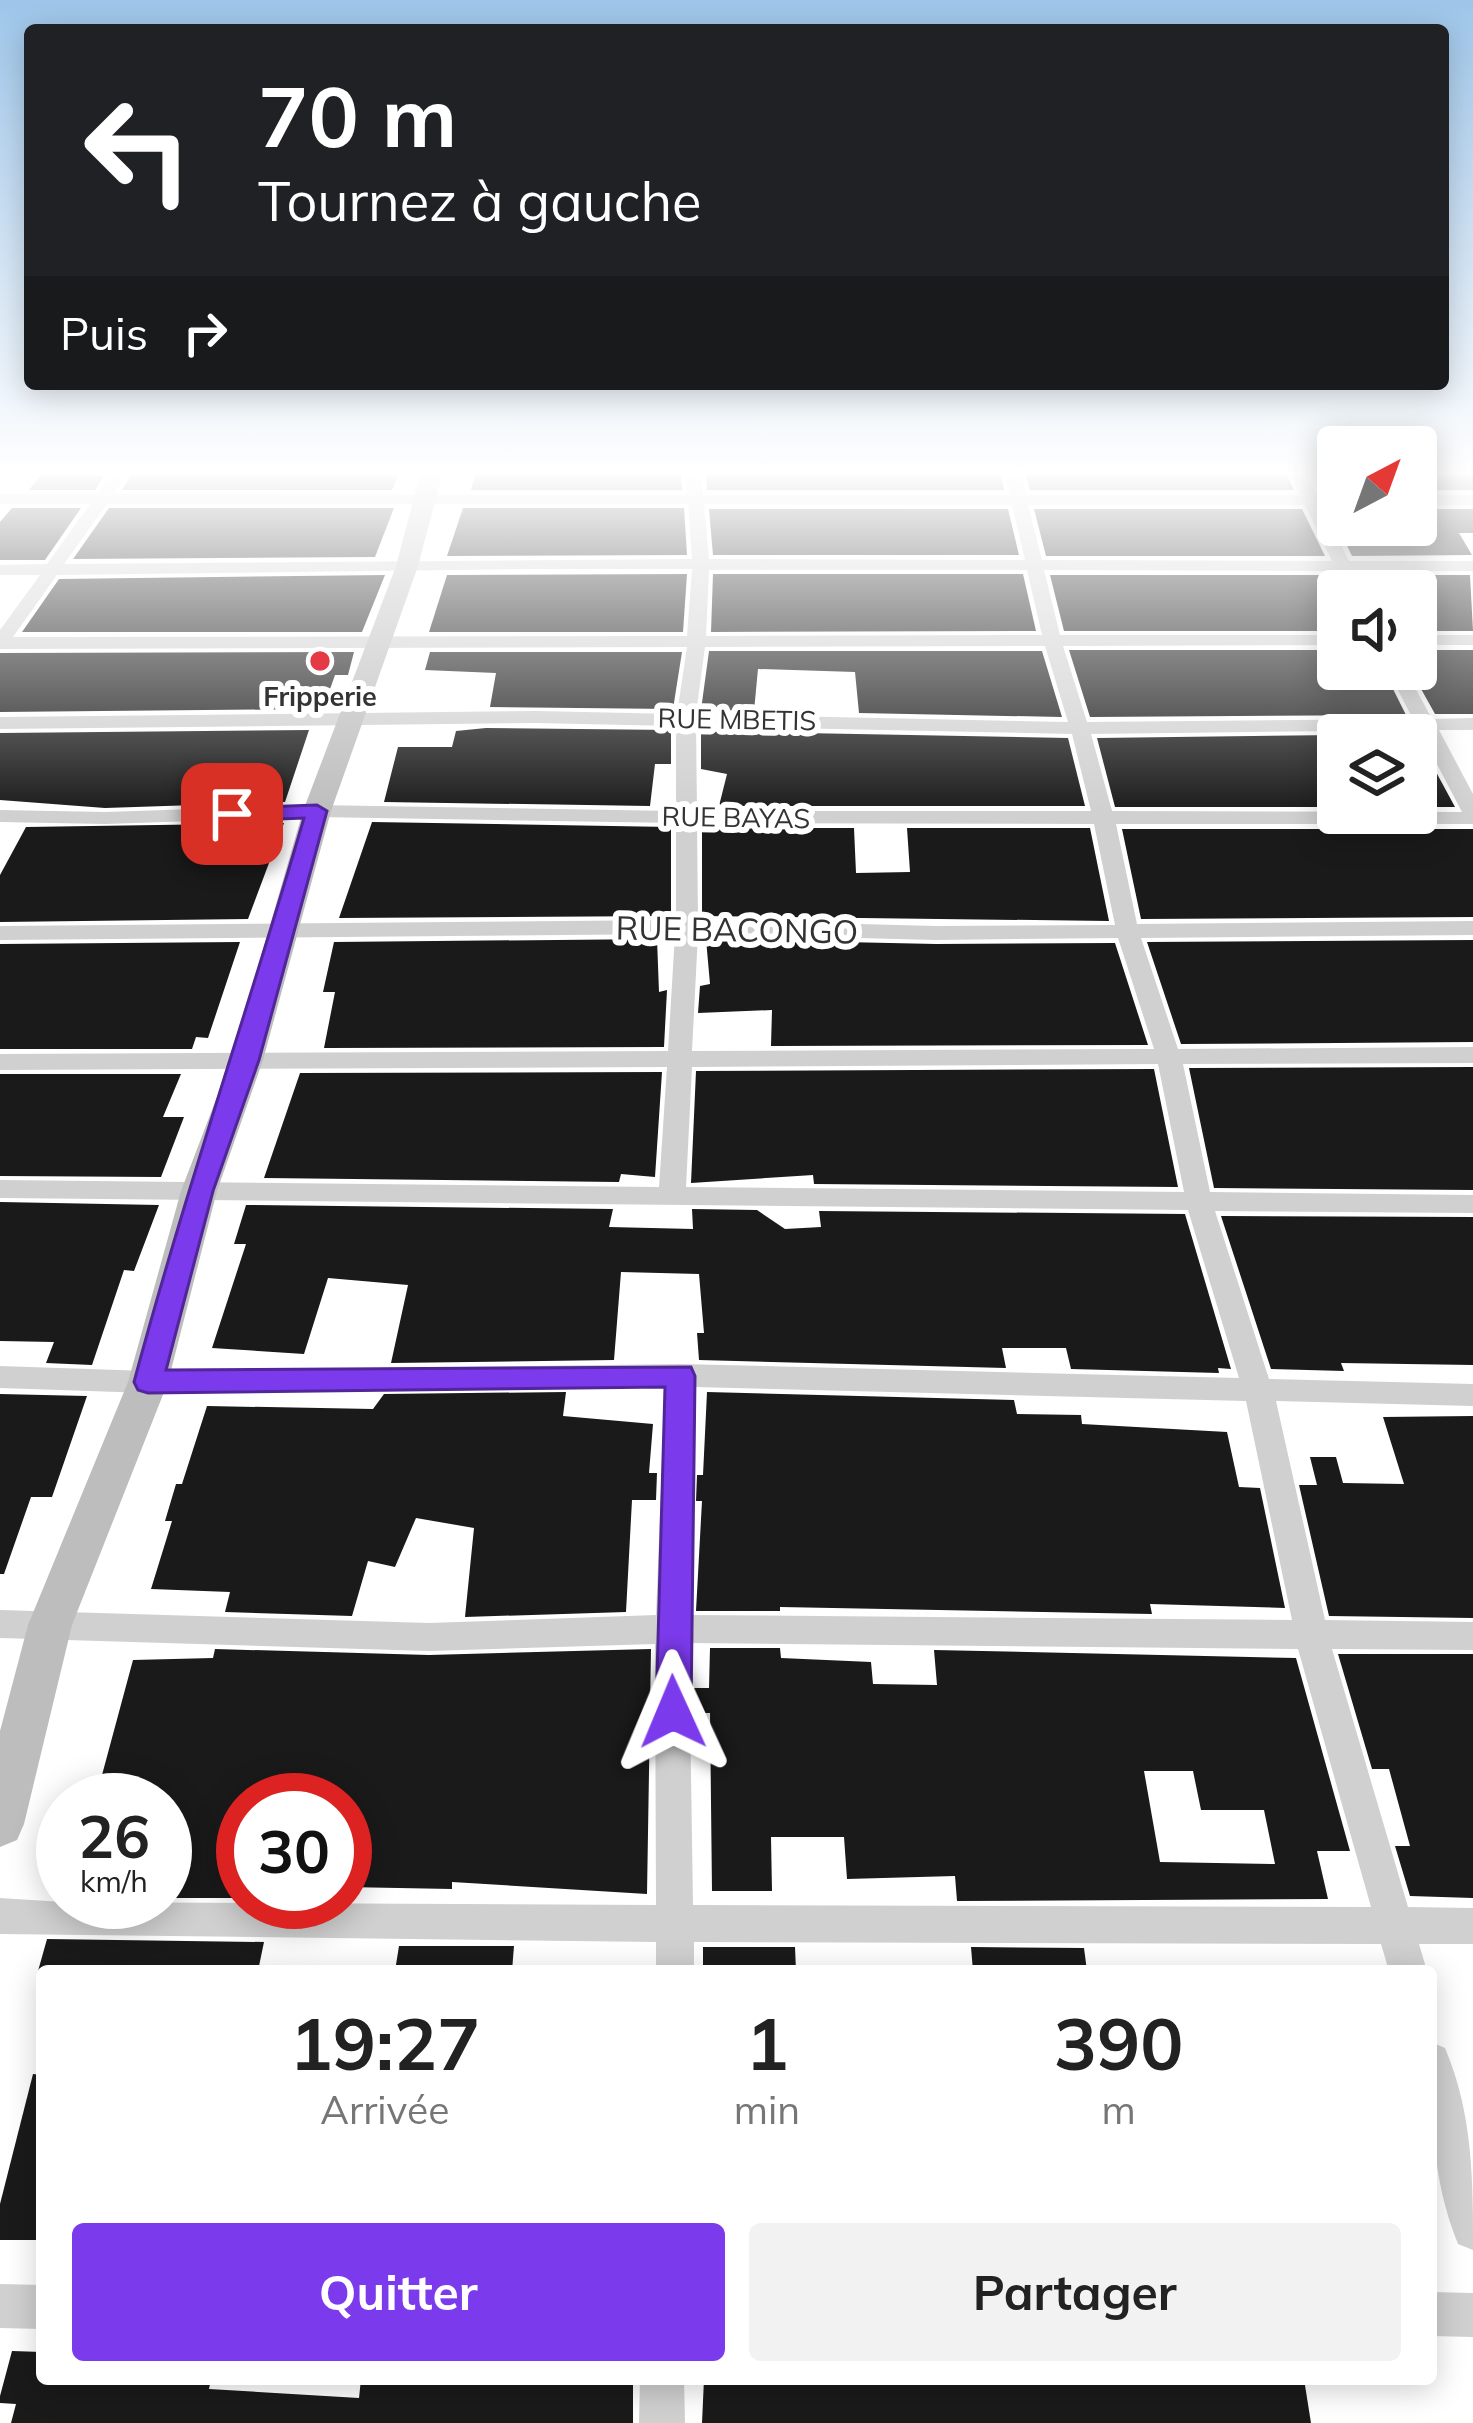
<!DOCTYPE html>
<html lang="fr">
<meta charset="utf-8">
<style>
:root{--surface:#fff;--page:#f2f2f2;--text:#222;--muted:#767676;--accent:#7c3aed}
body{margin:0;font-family:Mulish,sans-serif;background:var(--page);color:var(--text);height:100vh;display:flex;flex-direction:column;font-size:45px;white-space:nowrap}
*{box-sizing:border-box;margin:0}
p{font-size:39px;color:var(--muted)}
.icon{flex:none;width:66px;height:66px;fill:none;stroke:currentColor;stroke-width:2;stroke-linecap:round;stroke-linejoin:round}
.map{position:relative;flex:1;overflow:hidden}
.sheet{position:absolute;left:36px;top:1965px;width:1401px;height:420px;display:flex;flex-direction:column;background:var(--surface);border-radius:12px;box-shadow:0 6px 30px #0003}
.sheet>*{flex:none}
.hud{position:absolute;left:24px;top:24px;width:1425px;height:366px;border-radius:12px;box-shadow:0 6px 30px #0003;background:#202124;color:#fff;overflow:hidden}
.needle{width:78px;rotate:41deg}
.controls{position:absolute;left:1317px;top:426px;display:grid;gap:24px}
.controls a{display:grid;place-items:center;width:120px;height:120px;border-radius:12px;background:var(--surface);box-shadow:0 6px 30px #0003;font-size:60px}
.speed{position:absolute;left:36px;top:1773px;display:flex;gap:24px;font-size:60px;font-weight:700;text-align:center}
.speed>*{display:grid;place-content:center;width:156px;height:156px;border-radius:50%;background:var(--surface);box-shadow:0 6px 30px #0003;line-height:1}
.speed small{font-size:30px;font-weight:400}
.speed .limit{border:18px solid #d22;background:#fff;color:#111}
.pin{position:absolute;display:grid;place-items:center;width:102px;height:102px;color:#fff;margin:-51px;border-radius:24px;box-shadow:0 6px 18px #0006}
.me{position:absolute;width:132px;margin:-66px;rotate:359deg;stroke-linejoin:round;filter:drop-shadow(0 0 9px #0008)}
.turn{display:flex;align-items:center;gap:42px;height:252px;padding:0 36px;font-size:54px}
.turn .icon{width:156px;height:156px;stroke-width:2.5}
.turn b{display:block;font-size:84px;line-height:102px}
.then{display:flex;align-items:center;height:114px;padding:0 36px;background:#0003;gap:24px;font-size:45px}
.eta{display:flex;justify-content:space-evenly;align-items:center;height:204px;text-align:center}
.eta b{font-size:72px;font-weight:700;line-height:84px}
.action{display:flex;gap:24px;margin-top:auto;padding:24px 36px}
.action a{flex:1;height:138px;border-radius:12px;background:var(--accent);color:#fff;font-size:48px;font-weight:700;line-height:138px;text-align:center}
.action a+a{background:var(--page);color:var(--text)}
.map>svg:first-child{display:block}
.building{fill:#1a1a1a;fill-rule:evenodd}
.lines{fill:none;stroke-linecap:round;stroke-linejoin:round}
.minor{fill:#d0d0d0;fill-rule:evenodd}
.secondary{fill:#bdbdbd;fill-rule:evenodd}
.route{fill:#7c3aed;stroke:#51269a;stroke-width:3}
.poi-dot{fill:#e63946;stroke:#fff;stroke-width:4.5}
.labels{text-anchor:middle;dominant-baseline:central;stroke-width:12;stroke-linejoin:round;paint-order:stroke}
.far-poi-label{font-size:27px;font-weight:bold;fill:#333;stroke:#fff}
.far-street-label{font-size:27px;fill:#333;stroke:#fff}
.street-label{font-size:33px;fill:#333;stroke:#fff}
</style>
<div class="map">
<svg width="1473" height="2423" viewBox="0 0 1473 2423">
<rect width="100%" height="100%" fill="#fff"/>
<!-- building -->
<g class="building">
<polygon points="41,475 105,475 95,490 29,490"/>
<polygon points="131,475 398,475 392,490 122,490"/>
<polygon points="475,475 681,475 682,490 471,490"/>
<polygon points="706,475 1001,475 1004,490 707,490"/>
<polygon points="1026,475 1287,475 1294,490 1030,490"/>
<rect x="1416" y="475" width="57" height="15"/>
<polygon points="12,508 81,508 45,560 0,560 0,522"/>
<polygon points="109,508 394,508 375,557 73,559"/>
<polygon points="463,508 684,508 687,555 447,556"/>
<polygon points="709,509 1008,509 1019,555 713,555"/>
<polygon points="1034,509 1302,509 1325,556 1046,556"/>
<polygon points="1329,509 1338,509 1338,525 1416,525 1416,509 1473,509 1473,533 1459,533 1472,555 1352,556"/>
<polygon points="687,574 683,632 429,632 447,575"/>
<polygon points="713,574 1023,574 1036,631 711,632"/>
<polygon points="385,575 362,632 22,632 59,579"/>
<polygon points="1050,575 1334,575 1341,590 1327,590 1338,612 1338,631 1064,631"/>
<polygon points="1361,575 1470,575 1473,631 1416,631 1416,591 1368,590"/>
<polygon points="1069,650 1338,650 1338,669 1383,669 1406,715 1090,717"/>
<polygon points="1416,650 1473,650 1473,714 1435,714 1410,669 1416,669"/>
<polygon points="709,651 1042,651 1062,717 859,713 855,672 758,669 754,711 701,710"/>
<polygon points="354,652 348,675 335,675 323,709 0,712 0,653"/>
<polygon points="430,652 682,652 673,709 490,707 496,673 425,670"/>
<polygon points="486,728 671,730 671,764 655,764 650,806 384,802 398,747 452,747 456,731"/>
<polygon points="309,730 285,802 105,808 0,800 0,733"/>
<polygon points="701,731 1068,738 1085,806 719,806 727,774 701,769"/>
<polygon points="1338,735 1338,807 1115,807 1097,738"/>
<polygon points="1378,735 1416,735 1455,807 1416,807 1416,735"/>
<polygon points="372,822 671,827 671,916 339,918"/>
<polygon points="284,823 248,919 0,922 0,875 26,827"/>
<polygon points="702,828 854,828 856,873 910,872 907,828 1090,828 1109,921 702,916"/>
<polygon points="1122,829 1473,829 1473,917 1141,919"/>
<polygon points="657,939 659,992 667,990 664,1047 324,1048 335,992 323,992 334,942"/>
<polygon points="706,939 936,944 1115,943 1148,1045 771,1046 772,1010 698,1013 700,986 710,984"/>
<polygon points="1473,940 1473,1042 1181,1044 1147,942"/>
<polygon points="240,942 208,1038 196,1037 192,1049 0,1049 0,944"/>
<polygon points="1473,1067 1473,1190 1214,1188 1189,1068"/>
<polygon points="1154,1069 1178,1187 814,1184 813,1175 691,1183 696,1071"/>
<polygon points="662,1072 655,1177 621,1174 619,1182 264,1178 300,1073"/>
<polygon points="0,1074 181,1074 163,1117 184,1117 161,1177 0,1176"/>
<polygon points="0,1202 159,1205 134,1271 124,1270 92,1365 46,1363 54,1342 0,1341"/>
<polygon points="246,1205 613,1209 609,1227 693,1229 692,1209 757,1210 785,1229 821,1227 819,1211 1185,1214 1231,1369 1218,1368 1219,1373 1071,1369 1066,1348 1002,1348 1006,1368 699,1360 697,1333 704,1333 699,1274 621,1272 614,1360 391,1363 408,1285 328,1278 304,1354 212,1348 246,1244 234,1244"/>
<polygon points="1221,1216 1473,1217 1473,1365 1341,1363 1344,1371 1271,1369"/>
<polygon points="566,1392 563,1416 653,1424 649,1473 657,1473 656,1500 632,1500 626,1612 465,1617 474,1528 416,1518 395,1567 368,1561 352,1616 225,1612 230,1592 151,1589 172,1521 165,1521 176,1484 182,1484 207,1406 373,1409 384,1394"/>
<polygon points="707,1392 1014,1400 1017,1414 1081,1415 1082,1424 1227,1432 1239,1487 1260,1488 1285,1608 1150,1604 1152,1614 780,1607 780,1611 696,1611 702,1501 696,1501 697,1475 703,1475"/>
<polygon points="0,1394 87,1396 52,1497 31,1497 4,1574 0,1574"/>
<polygon points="1473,1416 1473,1618 1329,1616 1299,1485 1317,1485 1310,1457 1336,1457 1343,1483 1404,1484 1383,1417"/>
<path d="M710 1648H780L781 1658 871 1662 873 1684 937 1685 934 1650 1296 1658 1350 1851H1317L1328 1899 957 1901 955 1876 847 1879 844 1837H771L772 1891H712L710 1713H695L694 1688H709ZM1144 1771H1193L1201 1810H1264L1275 1864 1160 1862Z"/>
<polygon points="215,1649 429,1655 651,1649 647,1894 452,1882 452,1889 345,1887 345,1800 243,1800 241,1898 165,1898 165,1800 102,1800 111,1775 102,1775 133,1660 213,1658"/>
<polygon points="1338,1654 1473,1654 1473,1898 1410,1896 1395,1846 1410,1846 1389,1769 1372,1769"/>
<polygon points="47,1939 264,1942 258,1971 38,1971"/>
<polygon points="399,1946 514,1946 512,1971 395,1971"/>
<polygon points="703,1947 795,1947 796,1971 703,1971"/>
<polygon points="971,1947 1084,1948 1087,1971 973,1971"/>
<polygon points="33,2074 42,2075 42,2240 0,2240 0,2204"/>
<polygon points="12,2351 42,2352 42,2379 211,2379 209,2389 359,2398 361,2379 633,2379 633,2423 11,2423 16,2404 0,2403 0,2396"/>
<polygon points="704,2379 1304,2379 1311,2423 702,2423"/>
</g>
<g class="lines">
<!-- minor -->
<g class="minor">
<path d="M111 475H127L113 494 687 495 685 475H701L703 495H1010L1005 475H1021L1026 495H1301L1291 475H1307L1317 495H1338V505H1322L1349 561H1473V571H1354L1364 591H1346L1337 571 1044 570 1060 635H1338V645L1063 646 1087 722 1413 719 1387 669H1405L1432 719 1473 718V730H1439L1473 794V824H1116L1137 924 1473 921V935L1141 938 1178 1049 1473 1047V1063L1183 1064 1210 1192 1473 1195V1213L1215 1211 1269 1379 1473 1384V1406L1276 1401 1325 1620 1473 1622V1650L1332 1649 1408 1907 1473 1908V1944H1419L1427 1971H1389L1381 1944 694 1942V1971H656V1942L0 1934V1898L63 1902 656 1905 655 1644 429 1651 0 1638V1610L429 1623 656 1615 665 1386 148 1393 0 1388V1366L148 1371 680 1364 1239 1378 1188 1210 0 1198V1180L659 1187 667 1067 0 1070V1054L668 1051 675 934 0 940V926L676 920V823L317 817 105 824 0 822V810L105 812 317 805 676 811V726L536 723 0 729V717L536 711 677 714 687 647 0 649V630L40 575H0V565L47 564 90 504H0V494H97ZM107 504H688L692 559 64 564ZM704 504 1012 505 1025 560 709 559ZM1028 505H1305L1332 561 1042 560ZM537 569H692L687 636 13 637 57 575ZM709 570H1027L1042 635 706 636ZM1045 646 1068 722 696 714 705 647ZM696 726 1072 734 1091 811H697ZM1419 730 1462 812 1112 811 1091 734ZM697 823 1094 824 1115 925 936 926 698 920ZM698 934 936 940 1118 938 1154 1049 692 1051ZM1158 1064 1184 1192 686 1187 692 1067ZM694 1387 1246 1401 1292 1620 689 1615ZM689 1643 1298 1649 1371 1907 693 1905Z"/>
<rect x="1416" y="495" width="57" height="10"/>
<rect x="1416" y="635" width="57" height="10"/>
<path d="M1431 2042 1445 2048C1473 2114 1473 2180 1473 2250L1458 2244C1431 2178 1431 2112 1431 2042Z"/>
<polygon points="0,2284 42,2285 42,2329 0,2328"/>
<polygon points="1431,2292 1473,2293 1473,2337 1431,2336"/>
<polygon points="640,2379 684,2379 685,2423 639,2423"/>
</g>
<!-- secondary -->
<polygon class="secondary" points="420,475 442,475 418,566 331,811 263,1060 217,1191 168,1382 72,1625 24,1824 17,1840 0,1847 0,1731 28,1625 128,1382 181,1191 231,1060 303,811 396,566"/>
</g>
<!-- sky -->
<linearGradient id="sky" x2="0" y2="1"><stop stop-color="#9ec6ea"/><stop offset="0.58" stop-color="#fff"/><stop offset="1" stop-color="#fff" stop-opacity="0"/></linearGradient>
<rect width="1473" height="814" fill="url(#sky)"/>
<!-- route -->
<path class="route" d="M317 805 327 811 259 1060 213 1191 166 1370 691 1367 695 1376 691 1712 686 1723 673 1727 661 1723 656 1712 665 1387 148 1393 138 1390 134 1382C185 1192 249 1007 304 818L232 821 222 814 232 808Z"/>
<!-- markers -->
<circle class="poi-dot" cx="320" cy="661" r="12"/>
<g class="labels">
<!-- far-poi labels -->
<g class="far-poi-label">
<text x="320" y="696">Fripperie</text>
</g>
<!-- far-street labels -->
<g class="far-street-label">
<text transform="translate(737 719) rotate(1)">RUE MBETIS</text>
<text transform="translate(736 817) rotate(1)">RUE BAYAS</text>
</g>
<!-- street labels -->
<g class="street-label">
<text transform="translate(737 929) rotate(1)">RUE BACONGO</text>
</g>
</g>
</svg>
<div class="controls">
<a><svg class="needle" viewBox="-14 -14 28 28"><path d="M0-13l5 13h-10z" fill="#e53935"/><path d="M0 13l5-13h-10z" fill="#767676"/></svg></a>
<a><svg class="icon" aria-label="sound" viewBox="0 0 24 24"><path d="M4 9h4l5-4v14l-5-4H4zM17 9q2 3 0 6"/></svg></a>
<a><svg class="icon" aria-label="layers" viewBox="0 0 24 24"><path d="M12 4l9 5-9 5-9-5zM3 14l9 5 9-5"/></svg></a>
</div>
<div class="speed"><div>26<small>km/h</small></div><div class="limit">30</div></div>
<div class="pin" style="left:232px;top:814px;background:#d93025"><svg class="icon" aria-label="arrive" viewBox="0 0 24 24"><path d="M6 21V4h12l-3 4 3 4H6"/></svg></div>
<svg class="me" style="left:673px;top:1712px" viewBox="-20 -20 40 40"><path d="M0-17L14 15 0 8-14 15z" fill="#7c3aed" stroke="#fff" stroke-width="4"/></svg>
<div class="hud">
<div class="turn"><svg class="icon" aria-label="left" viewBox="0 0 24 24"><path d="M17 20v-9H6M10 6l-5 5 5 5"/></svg><div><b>70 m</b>Tournez à gauche</div></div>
<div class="then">Puis<svg class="icon" aria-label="right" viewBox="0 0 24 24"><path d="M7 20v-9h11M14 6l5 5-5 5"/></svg></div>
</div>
<section class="sheet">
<div class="eta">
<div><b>19:27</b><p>Arrivée</p></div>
<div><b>1</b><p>min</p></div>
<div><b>390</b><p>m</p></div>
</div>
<div class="action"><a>Quitter</a><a>Partager</a></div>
</section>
</div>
